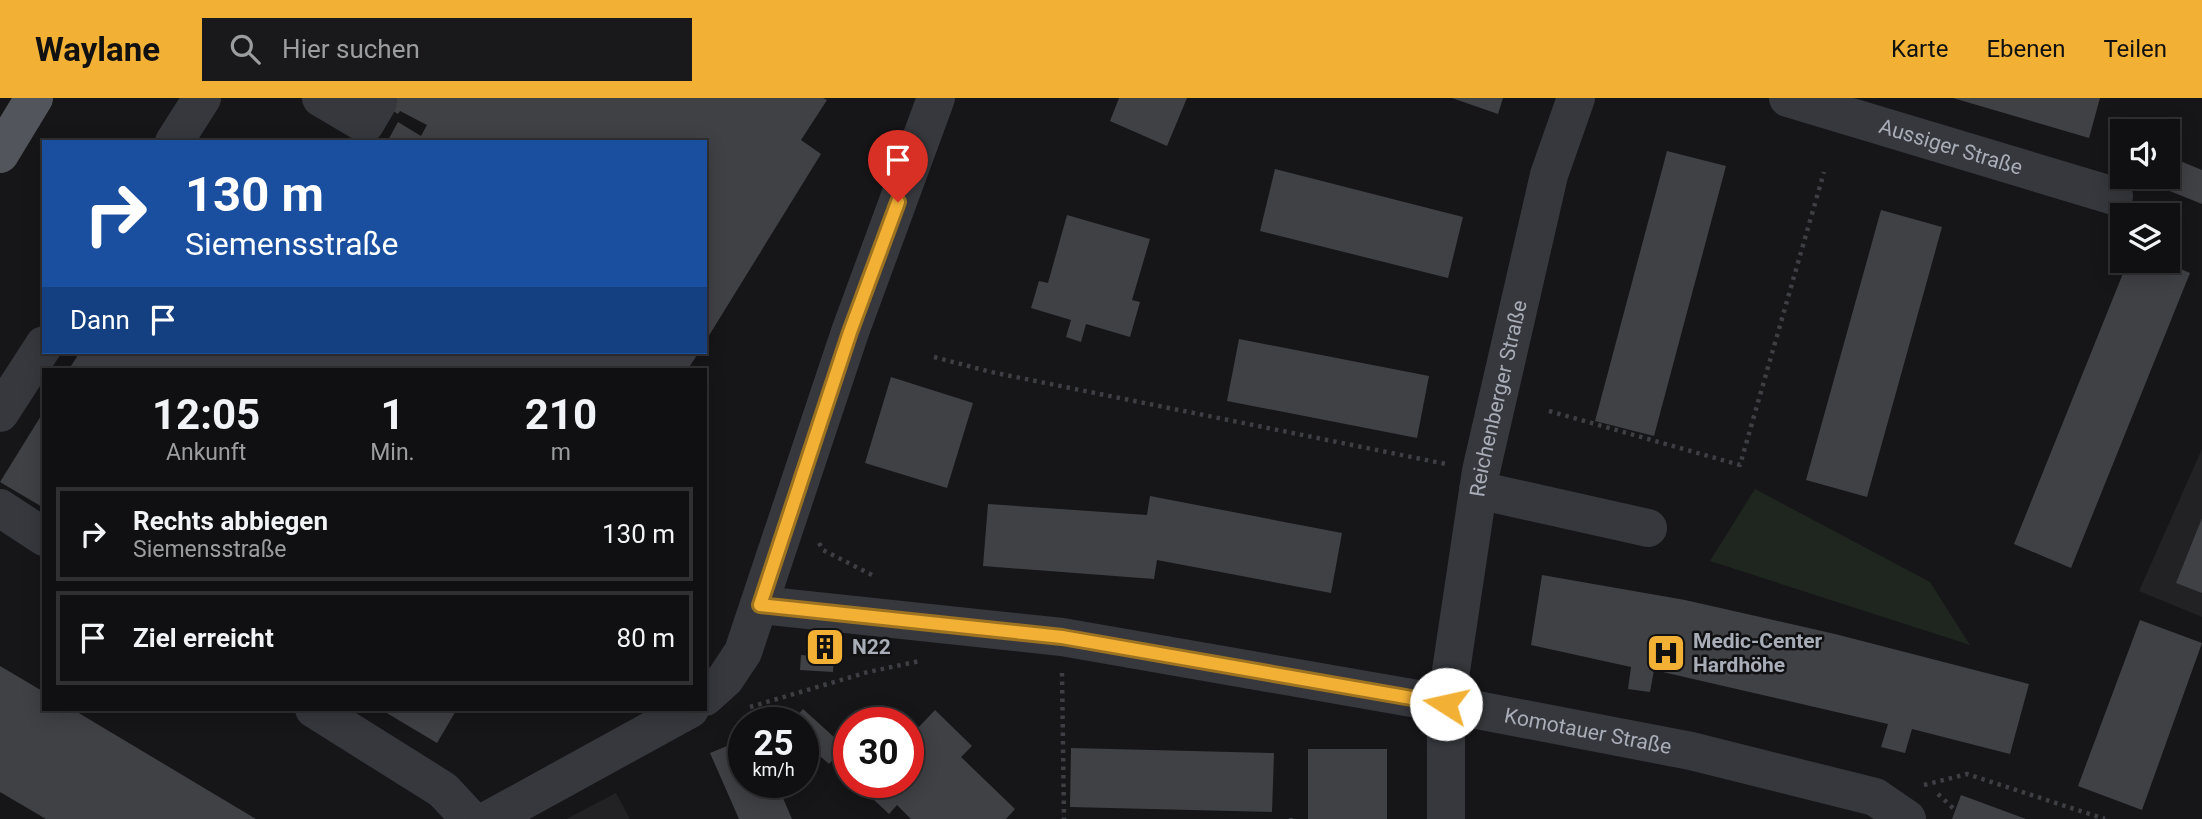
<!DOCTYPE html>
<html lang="de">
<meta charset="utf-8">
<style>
:root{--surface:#101012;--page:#19191b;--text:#f1f3f6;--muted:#9c9d9f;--line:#303032;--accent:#f2b134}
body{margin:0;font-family:Roboto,sans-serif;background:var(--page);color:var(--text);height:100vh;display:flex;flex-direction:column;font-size:26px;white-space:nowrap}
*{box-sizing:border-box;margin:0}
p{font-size:23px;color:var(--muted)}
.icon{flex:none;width:38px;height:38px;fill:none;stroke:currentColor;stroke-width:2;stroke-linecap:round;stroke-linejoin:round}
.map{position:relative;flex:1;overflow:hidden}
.drawer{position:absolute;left:42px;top:270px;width:665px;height:343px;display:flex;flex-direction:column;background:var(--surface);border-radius:0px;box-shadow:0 4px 18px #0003,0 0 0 2px var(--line)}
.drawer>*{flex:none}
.guide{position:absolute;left:42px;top:42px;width:665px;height:214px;border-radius:0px;box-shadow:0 4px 18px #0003,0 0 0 2px var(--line);background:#1a4fa0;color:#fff;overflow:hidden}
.tools{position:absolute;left:2110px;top:21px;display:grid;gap:14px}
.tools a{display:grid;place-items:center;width:70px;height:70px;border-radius:0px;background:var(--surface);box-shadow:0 4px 18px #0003,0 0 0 2px var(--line);font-size:35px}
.speed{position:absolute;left:728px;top:609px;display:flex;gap:14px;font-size:35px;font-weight:700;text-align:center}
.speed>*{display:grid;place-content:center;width:91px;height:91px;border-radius:50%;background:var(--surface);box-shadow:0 4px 18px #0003,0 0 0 2px var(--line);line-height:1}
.speed small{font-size:18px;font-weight:400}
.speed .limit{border:10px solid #d22;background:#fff;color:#111}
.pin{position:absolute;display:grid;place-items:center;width:60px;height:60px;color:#fff;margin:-72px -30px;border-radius:50% 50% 50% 0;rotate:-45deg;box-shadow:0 0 7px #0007}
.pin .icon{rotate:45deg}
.me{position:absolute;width:77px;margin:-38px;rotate:280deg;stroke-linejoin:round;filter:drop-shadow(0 0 5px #0008)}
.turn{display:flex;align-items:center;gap:24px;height:147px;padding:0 28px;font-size:32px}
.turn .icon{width:91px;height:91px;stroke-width:2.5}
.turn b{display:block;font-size:49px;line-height:60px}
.then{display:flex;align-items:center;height:66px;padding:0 28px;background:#0003;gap:14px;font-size:26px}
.eta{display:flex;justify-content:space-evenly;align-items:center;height:119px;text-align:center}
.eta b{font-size:42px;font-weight:700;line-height:49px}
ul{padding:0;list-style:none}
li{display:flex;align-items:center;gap:21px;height:94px;margin:0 14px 10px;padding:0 14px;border:4px solid var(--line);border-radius:0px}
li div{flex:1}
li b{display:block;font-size:26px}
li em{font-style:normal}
header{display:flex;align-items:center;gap:42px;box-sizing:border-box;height:98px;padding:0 35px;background:var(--accent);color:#111}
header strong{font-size:33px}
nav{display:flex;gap:38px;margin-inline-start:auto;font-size:24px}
.search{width:490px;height:63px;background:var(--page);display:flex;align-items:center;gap:18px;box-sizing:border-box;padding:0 24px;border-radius:0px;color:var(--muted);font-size:26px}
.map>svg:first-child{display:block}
.built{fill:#222225}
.green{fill:#1e261f}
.building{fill:#404145}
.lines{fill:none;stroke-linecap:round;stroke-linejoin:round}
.path{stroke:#3d3f44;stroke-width:4.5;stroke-dasharray:3.5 5;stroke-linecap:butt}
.minor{stroke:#37383d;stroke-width:38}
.major{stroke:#53555c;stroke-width:38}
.route-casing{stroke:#9d7322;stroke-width:18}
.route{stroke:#f2b134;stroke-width:12}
.labels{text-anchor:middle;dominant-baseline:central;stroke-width:5;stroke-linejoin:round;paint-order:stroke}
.street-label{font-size:21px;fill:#a8adb8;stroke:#111113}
.poi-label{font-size:21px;font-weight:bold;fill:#a8adb8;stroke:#111113;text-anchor:start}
</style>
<header>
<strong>Waylane</strong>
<div class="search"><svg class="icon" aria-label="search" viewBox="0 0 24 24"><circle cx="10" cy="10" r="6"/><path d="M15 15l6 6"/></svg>Hier suchen</div>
<nav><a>Karte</a><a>Ebenen</a><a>Teilen</a></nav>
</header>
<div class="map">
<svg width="2202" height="721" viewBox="0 0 2202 721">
<rect width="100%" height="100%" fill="#161618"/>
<!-- built -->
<g class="built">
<polygon points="2202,351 2202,519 2139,493"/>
<polygon points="616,695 630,721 566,721"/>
</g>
<!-- green -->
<polygon class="green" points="1755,391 1930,484 1970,547 1710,463"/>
<!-- building -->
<g class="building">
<polygon points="372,0 823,0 827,2 801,42 821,56 705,244 705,44 387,44 398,24 421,38 427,27 400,13 398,16"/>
<polygon points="1119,0 1187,0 1167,48 1110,23"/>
<polygon points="1452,0 1503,0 1498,16"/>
<polygon points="1953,0 2100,0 2089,40"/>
<polygon points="1667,53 1726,68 1654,338 1595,323"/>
<polygon points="2168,58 2202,72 2202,106 2135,79 2168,79"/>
<polygon points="1275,71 1463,119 1448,180 1260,133"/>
<polygon points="1881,112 1942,129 1867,399 1806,382"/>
<polygon points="1067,117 1150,141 1132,202 1140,204 1130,239 1086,226 1081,244 1066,239 1071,222 1031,210 1039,183 1048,185"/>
<polygon points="2128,163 2162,163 2190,175 2071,470 2014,446"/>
<polygon points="1239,241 1429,278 1417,340 1227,303"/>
<polygon points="80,254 699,254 688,271 69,271"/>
<polygon points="891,279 973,305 947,390 865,365"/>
<polygon points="44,313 44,410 0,384"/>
<polygon points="1150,398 1342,435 1331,495 1157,462 1154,481 983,468 988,406 1147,417"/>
<polygon points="2202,420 2202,495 2176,485"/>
<polygon points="1542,477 1685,502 1835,536 2029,586 2010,656 1912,631 1905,655 1881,649 1888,626 1654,572 1650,594 1628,591 1631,569 1531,547"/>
<polygon points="2140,522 2202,545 2142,712 2078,688"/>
<polygon points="815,540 835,541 833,574 800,572 801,557 814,558"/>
<polygon points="0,568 44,594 44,611 72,611 256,721 46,721 0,694"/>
<polygon points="380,611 457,611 437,645"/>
<polygon points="803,611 845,649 829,666 803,643 803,625 791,625"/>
<polygon points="935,612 972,648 961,659 1015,711 1006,721 911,721 897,707 889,716 855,684 908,684 908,650 921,636 916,632"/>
<polygon points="744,641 744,684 776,684 792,721 739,721 710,655"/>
<polygon points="1071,650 1274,655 1272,714 1070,709"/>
<rect x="1308" y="651" width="79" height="70"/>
<polygon points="1961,697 2026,721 1952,721"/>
</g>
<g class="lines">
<!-- path -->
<g class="path">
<polyline points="934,259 991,274 1446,366"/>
<polyline points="1549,313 1740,367 1824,74"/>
<polyline points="819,445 823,452 876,479"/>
<polyline points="1062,575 1064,721"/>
<polyline points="750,609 868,574 920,563"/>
<polyline points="1924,687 1967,676 2105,721"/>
<polyline points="1938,696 1955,712"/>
<polyline points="1291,721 1291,720"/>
</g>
<!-- minor -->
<g class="minor">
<polyline points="321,0 365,26 378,4"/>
<path id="s1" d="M1788 0 2114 98"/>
<polyline points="174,44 202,0"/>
<polyline points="0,315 44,247"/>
<polyline points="1478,392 1648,430"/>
<polyline points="0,410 44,439"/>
<path id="s2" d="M760 507 1062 539 1446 606 1691 653 1875 699 1907 721"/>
<polyline points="705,599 725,581 743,554 850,234 936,0"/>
<polyline points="314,611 443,692 470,721"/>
<polyline points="490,721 690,611"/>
<path id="s3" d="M1446 721V606L1481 373 1549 77 1576 0"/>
</g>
<!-- major -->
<polyline class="major" points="0,56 34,0"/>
</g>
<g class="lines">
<!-- route casing -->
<g class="route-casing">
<polyline id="route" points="898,104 850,234 760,507 1062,539 1446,606"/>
</g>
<!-- route -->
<use href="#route" class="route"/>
</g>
<!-- icons -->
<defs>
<g id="building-square" transform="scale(2.0125)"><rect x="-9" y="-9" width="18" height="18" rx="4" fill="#f2b134" stroke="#111113"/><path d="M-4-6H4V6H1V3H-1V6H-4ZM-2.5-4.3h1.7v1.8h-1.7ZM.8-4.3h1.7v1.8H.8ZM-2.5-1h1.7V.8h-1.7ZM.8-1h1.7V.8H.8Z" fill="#111"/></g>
<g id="hospital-square" transform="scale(2.0125)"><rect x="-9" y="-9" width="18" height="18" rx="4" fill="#f2b134" stroke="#111113"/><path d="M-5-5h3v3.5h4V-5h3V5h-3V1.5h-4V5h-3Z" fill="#111"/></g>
</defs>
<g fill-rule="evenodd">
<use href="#building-square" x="825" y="549"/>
<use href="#hospital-square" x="1666" y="555"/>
</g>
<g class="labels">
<!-- street labels -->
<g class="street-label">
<text stroke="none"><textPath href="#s1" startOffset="170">Aussiger Straße</textPath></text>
<text stroke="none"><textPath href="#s3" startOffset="425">Reichenberger Straße</textPath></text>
<text stroke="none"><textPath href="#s2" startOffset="838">Komotauer Straße</textPath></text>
</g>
<!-- poi labels -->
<g class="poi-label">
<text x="1693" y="543">Medic-Center<tspan x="1693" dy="24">Hardhöhe</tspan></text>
<text x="852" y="549">N22</text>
</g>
</g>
</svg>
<div class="tools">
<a><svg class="icon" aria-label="sound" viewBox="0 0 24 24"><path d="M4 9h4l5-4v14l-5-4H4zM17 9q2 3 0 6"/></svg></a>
<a><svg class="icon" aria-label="layers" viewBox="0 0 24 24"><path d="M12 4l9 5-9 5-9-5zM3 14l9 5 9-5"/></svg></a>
</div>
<div class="speed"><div>25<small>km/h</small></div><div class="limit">30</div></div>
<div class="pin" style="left:898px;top:104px;background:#d93025"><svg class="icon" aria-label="arrive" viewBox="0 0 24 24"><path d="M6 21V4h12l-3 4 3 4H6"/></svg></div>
<svg class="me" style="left:1446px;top:606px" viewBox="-20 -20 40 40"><circle r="19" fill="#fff"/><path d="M0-13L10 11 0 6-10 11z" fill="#f2b134"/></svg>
<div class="guide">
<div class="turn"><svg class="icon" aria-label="right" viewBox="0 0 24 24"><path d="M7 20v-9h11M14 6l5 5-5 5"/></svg><div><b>130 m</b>Siemensstraße</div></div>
<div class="then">Dann<svg class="icon" aria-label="arrive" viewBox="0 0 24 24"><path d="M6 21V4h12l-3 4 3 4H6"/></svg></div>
</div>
<section class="drawer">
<div class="eta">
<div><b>12:05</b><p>Ankunft</p></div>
<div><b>1</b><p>Min.</p></div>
<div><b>210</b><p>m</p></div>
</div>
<ul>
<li><svg class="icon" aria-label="right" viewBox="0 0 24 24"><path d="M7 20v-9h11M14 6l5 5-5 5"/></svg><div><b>Rechts abbiegen</b><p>Siemensstraße</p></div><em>130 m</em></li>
<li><svg class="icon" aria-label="arrive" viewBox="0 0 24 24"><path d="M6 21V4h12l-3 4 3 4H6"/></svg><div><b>Ziel erreicht</b></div><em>80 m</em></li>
</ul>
</section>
</div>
